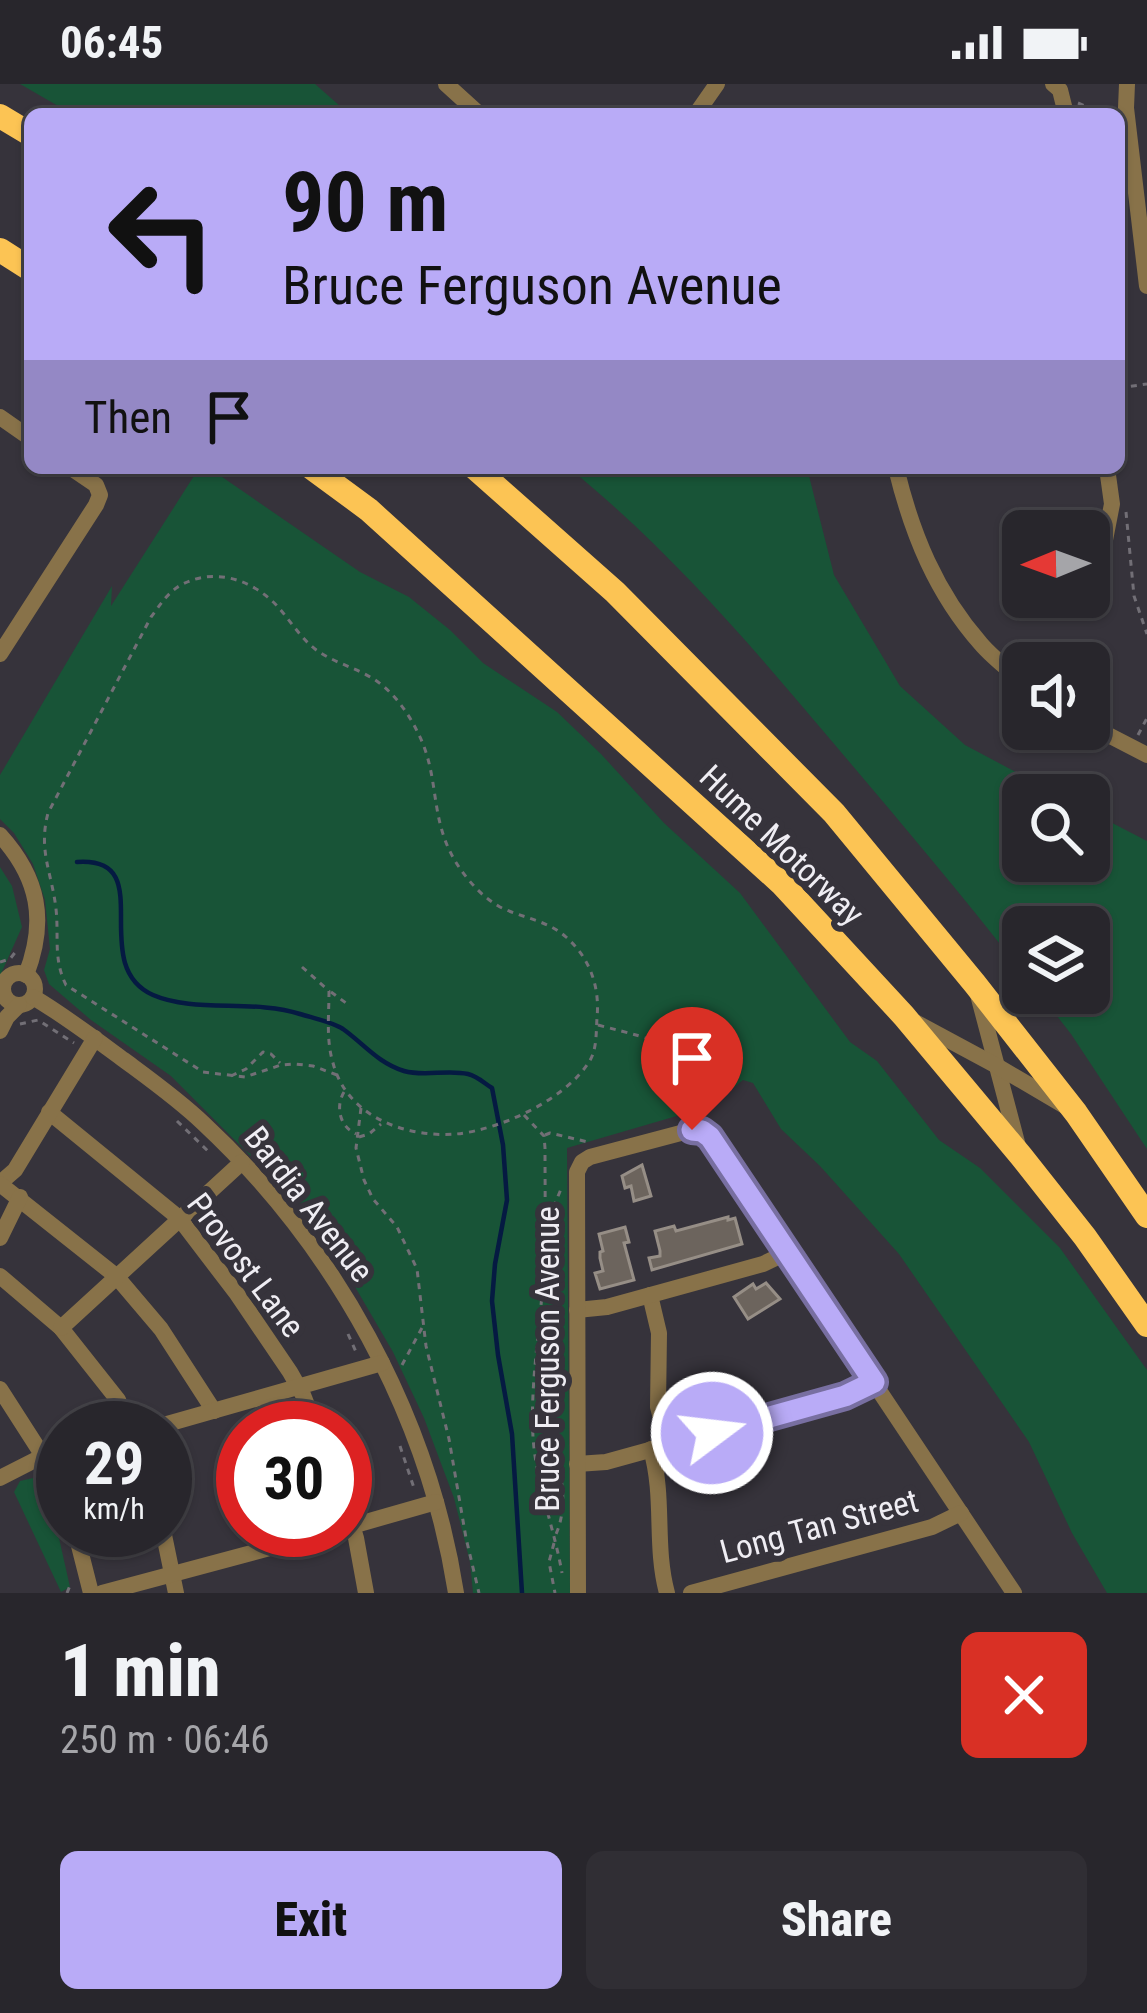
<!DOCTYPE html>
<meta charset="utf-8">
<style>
:root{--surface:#28262c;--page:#302e34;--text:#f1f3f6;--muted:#a5a5a9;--line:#444348;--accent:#b9abf7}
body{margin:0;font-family:"Roboto Condensed",sans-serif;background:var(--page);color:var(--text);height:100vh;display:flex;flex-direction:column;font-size:45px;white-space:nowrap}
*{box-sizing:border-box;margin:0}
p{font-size:39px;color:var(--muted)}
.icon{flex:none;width:66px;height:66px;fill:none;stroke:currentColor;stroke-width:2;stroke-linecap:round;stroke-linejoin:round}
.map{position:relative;height:1509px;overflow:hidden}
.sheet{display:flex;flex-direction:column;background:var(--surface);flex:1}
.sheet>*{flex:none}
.hud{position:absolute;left:24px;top:24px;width:1101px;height:366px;border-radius:18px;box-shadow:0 3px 9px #0004,0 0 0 3px var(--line);background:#b9abf7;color:#111;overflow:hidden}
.needle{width:78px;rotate:269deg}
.controls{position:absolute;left:1002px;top:426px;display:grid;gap:24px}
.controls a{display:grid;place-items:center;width:108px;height:108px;border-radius:18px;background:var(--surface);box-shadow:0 3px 9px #0004,0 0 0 3px var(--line);font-size:60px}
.speed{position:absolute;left:36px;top:1317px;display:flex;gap:24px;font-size:60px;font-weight:700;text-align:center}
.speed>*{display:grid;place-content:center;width:156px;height:156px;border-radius:50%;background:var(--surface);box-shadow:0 3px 9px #0004,0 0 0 3px var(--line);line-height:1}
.speed small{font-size:30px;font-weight:400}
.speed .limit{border:18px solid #d22;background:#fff;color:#111}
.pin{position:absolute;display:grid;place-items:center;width:102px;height:102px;color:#fff;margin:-123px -51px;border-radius:50% 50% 50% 0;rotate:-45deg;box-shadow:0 0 12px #0007}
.pin .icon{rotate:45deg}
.me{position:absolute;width:132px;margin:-66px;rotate:75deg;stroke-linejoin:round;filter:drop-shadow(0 0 9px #0008)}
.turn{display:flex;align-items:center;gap:42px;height:252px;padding:0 60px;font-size:54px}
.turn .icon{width:156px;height:156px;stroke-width:2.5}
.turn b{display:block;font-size:84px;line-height:102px}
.then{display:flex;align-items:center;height:114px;padding:0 60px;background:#0003;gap:24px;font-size:45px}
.round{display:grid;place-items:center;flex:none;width:126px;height:126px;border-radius:18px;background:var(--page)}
.summary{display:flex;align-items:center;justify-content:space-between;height:204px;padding:0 60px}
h1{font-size:72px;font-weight:800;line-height:90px}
.action{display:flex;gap:24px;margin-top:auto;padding:24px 60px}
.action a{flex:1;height:138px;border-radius:18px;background:var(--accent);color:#111;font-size:48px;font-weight:800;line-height:138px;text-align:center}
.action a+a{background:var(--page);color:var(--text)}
.status{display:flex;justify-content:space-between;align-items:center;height:84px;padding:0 60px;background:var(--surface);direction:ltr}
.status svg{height:33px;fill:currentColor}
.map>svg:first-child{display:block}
.green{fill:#185437}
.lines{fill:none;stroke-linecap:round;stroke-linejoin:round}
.stream{stroke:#051a42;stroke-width:4.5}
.building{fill:#6c645d;stroke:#968e86;stroke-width:3}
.path{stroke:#726f76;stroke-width:3;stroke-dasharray:6 6;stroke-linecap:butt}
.minor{stroke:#887249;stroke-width:16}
.highway{stroke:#fcc454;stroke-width:24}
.route-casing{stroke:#786fa1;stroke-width:30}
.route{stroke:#b9abf7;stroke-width:21}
.labels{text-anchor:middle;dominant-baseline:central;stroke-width:12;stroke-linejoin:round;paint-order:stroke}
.street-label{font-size:33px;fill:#efedf3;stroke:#36333b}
</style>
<div class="status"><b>06:45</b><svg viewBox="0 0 49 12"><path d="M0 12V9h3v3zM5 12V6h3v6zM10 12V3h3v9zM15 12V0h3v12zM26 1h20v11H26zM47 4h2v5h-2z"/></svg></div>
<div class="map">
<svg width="1147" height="1509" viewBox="0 0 1147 1509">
<rect width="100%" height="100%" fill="#36333b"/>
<!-- green -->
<g class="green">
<polygon points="20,0 315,0 349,30 72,30"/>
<polygon points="199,384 209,384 360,488 409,513 450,546 483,579 557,628 601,670 664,739 740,809 850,958 877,977 939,1056 980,1084 1060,1164 1147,1286 1147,1509 1107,1509 1072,1449 1029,1358 899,1170 820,1082 781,1045 753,999 743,996 711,1022 567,1064 570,1509 473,1509 470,1478 454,1414 424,1334 393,1268 319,1141 171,992 91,936 49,900 44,886 50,865 45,816 33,780 14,749 0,735 0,691 112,502 111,522"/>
<path d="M569 384H807L834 491 900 602 965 661 1059 711H1023V777H1089V727L1147 757V1065L1071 950 1039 909H1089V843H1023V889C959 807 891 727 824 648 745 554 664 461 569 384Z"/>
<polygon points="0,783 12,802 22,843 0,892"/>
<polygon points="33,1394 59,1454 70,1503 61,1508 14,1408 20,1397"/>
</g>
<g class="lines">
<!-- stream -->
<path class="stream" d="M77 778C161 772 85 880 153 911 194 929 254 915 300 930 313 934 332 938 343 945 364 960 378 979 404 987 425 993 447 985 468 990 477 992 484 999 492 1004L503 1061 507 1116 495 1180 492 1217 498 1271 512 1350 522 1509"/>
</g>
<!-- building -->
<g class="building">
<polygon points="642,1081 651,1112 634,1117 631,1102 625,1104 622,1092"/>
<polygon points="728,1133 728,1136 735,1134 742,1160 652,1186 649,1174 660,1172 660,1167 655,1147 674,1142 676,1147"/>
<polygon points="625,1143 629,1158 624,1159 634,1196 600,1205 595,1189 603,1187 600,1174 600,1168 603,1167 599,1150"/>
<polygon points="766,1199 780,1215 748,1235 734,1213 753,1200 756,1205"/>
</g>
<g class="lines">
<!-- path -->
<g class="path">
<polyline points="1078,19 1102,29 1113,23"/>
<polyline points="1119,304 1147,300"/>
<polyline points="1119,360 1121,377"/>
<polyline points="1126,428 1134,512 1147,550"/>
<polyline points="1138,651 1147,634"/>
<polyline points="0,878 10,875 17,866"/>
<path d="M302 883 329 907C329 932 326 956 333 979 347 1033 406 1054 456 1050 499 1046 565 1016 589 978 597 966 596 949 597 934 600 903 590 874 566 853 547 836 522 834 500 823 484 814 471 800 461 786 427 738 442 696 418 649 408 628 392 606 372 594 354 583 332 578 315 565 301 554 291 538 279 524 255 497 216 482 181 501 168 508 160 521 151 533L48 729C38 767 52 789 56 825 59 852 53 875 66 901L203 988 245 993 281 981 295 980 313 982 337 991"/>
<polyline points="331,908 346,919"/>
<polyline points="20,940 38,936 74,959"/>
<path d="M598 941C661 958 692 958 698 1033"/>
<polyline points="231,992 246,985 263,968 271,970 280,979"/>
<path d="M344 1008C335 1023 340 1043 356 1050"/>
<polyline points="361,1024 356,1064 364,1096 373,1115 397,1143 417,1185 426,1262 449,1355 466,1454 479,1509"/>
<path d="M524 1031 544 1052 545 1064C545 1108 546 1152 543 1195 540 1248 530 1299 533 1353 536 1399 554 1443 562 1489"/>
<polyline points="177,1037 209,1068"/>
<polyline points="545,1051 550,1049 588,1058"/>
<polyline points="359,1053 369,1050 381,1040"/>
<polyline points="545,1132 554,1122 561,1105"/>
<polyline points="348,1250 356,1268"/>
<polyline points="402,1281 423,1242"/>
<path d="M532 1332C558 1359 572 1415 556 1450"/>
<polyline points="400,1362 414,1404"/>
<polyline points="46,1415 56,1438 61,1443"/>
<polyline points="554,1459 549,1478 555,1509"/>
<polyline points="67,1509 71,1499"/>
</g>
<!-- minor -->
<g class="minor">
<polyline points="446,0 479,30"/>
<polyline points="1053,0 1060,6 1066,30"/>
<polyline points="1127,0 1126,24 1147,202"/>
<polyline points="696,30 717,0"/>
<polyline points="0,333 30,354"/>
<path d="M896 384C912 450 936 509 981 560 993 574 1009 586 1023 598"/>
<polyline points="1105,456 1112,420 1107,384"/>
<polyline points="0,570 96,421 100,411 96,401 71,384"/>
<polyline points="1089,641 1147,671"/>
<path d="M0 751C39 794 47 837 26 891"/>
<circle cx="19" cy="905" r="16"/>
<polyline points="977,907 1018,1062"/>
<path d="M33 913C65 932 94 954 124 976 151 996 179 1016 203 1039 335 1162 428 1330 456 1509"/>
<polyline points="915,938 995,981 1065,1022"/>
<polyline points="0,947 7,933 19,921"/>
<polyline points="49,1028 179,1134 237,1210 290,1288 303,1311 316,1344"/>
<polyline points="0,1099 15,1086 95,954"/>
<polyline points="0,1100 116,1192 161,1245 214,1327"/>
<polyline points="0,1154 20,1113"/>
<polyline points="0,1192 61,1244 118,1316 129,1344"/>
<polyline points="650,1211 659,1249 658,1323 668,1361"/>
<polyline points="577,1226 607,1223 763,1180 788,1168"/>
<polyline points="61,1244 242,1078"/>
<polyline points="0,1305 43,1372 63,1413"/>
<polyline points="153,1344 382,1279"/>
<path d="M651 1365C665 1414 654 1461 667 1509"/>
<polyline points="577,1380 606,1378 845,1312 874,1298"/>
<polyline points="0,1394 43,1372 63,1367"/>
<polyline points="345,1418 356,1454 366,1509"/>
<polyline points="345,1444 436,1418"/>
<polyline points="75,1446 91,1509"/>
<polyline points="163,1446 176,1509"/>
<polyline points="102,1509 337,1446"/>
<polyline points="578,1509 577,1088 582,1078 590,1073 692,1046 702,1047 710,1053 1014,1509"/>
<polyline points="691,1509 932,1443 961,1429"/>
</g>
<!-- highway -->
<g class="highway">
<polyline points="0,32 30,50"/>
<polyline points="0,166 30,185"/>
<polyline points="312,384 369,426 782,800 904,932 1021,1072 1085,1153 1147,1241"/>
<polyline points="475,384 615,508 834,729 975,900 1076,1029 1147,1132"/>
</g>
</g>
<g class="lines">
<!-- route casing -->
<g class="route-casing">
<polyline id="route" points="692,1046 702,1047 710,1053 874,1298 845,1312 712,1349"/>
</g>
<!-- route -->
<use href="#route" class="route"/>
</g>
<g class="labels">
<!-- street labels -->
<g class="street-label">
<text transform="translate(782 761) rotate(44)">Hume Motorway</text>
<text transform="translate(309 1120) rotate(52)">Bardia Avenue</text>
<text transform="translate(246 1181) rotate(53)">Provost Lane</text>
<text transform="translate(547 1275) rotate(-90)">Bruce Ferguson Avenue</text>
<text transform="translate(819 1442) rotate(-15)">Long Tan Street</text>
</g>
</g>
</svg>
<div class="controls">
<a><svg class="needle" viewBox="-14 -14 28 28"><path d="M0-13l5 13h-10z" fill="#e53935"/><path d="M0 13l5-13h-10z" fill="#a5a5a9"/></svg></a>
<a><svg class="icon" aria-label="sound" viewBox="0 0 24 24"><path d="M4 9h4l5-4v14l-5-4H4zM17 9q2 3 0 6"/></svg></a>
<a><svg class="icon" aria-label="search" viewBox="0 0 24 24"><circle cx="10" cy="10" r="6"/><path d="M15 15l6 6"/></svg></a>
<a><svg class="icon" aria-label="layers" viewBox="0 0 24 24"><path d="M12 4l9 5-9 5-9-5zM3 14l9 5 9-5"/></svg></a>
</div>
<div class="speed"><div>29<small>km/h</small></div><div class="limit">30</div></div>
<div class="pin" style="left:692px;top:1046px;background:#d93025"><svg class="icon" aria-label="arrive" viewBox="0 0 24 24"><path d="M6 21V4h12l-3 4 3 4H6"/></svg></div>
<svg class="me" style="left:712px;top:1349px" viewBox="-20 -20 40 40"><circle r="17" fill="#b9abf7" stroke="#fff" stroke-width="3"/><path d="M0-11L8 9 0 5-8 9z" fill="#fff"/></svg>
<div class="hud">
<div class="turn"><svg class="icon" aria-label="left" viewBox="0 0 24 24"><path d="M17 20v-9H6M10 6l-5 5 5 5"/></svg><div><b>90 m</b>Bruce Ferguson Avenue</div></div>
<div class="then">Then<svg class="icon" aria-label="arrive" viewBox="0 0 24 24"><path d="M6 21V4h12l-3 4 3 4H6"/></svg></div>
</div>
</div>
<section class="sheet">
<div class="summary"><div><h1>1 min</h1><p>250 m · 06:46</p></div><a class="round" style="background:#d93025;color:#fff"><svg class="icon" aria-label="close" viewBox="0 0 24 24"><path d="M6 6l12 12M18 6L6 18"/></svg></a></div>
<div class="action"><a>Exit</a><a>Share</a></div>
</section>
